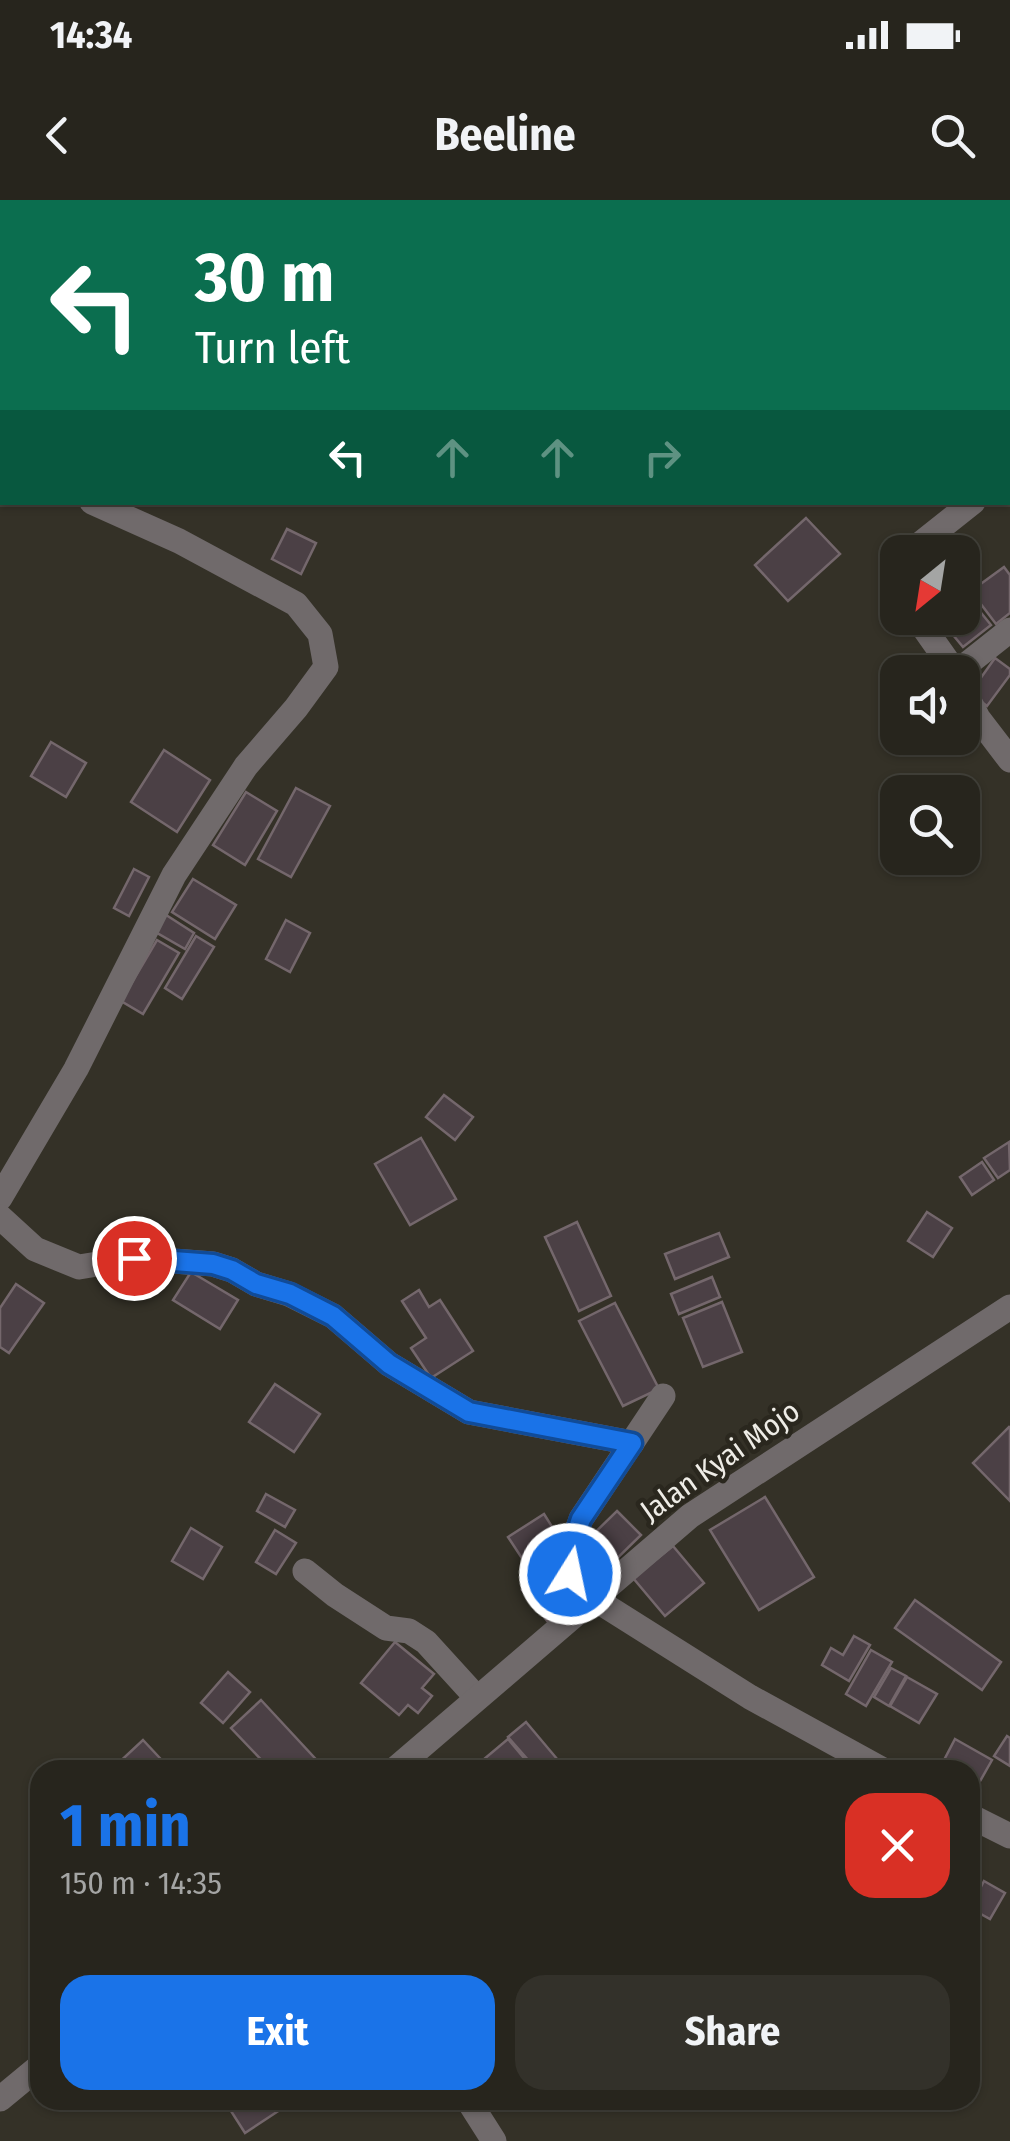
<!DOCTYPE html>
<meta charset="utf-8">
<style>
:root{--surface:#27251d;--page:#33312a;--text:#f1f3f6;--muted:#a4a5a4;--line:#43423b;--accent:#1a73e8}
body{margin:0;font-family:"Fira Sans Condensed",sans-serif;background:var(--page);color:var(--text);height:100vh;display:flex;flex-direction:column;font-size:38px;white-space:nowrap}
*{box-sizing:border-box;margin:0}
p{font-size:32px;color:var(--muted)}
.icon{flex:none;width:55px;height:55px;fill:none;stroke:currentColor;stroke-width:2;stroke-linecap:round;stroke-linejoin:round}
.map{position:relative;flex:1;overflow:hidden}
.details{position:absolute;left:30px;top:1560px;width:950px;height:350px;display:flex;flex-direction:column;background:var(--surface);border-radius:30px;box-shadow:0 2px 8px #0004,0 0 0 2px var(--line)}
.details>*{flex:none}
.guide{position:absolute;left:0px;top:0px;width:1010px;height:305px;box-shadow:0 2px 8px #0004,0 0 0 2px var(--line);background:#0b6e4f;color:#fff;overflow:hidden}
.needle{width:65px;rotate:210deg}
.controls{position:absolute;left:880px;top:335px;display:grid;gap:20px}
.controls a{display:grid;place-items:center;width:100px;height:100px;border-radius:20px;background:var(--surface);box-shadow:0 2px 8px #0004,0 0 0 2px var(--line);font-size:50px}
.pin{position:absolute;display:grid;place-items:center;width:85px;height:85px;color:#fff;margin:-42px;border:5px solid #fff;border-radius:50%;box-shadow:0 2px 10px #0007}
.me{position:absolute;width:110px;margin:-55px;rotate:10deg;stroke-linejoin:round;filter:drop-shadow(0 0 8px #0008)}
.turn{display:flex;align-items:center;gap:35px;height:210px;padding:0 30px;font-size:45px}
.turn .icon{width:130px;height:130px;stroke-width:2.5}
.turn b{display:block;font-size:70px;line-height:85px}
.lanes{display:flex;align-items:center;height:95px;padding:0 30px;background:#0003;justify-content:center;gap:50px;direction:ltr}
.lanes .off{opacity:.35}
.round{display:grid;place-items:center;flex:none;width:105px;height:105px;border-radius:30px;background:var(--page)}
.summary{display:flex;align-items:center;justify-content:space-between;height:170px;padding:0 30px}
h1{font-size:60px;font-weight:700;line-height:75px;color:var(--accent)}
.primary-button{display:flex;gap:20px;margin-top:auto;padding:20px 30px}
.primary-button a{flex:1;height:115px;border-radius:30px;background:var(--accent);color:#fff;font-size:40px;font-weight:700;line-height:115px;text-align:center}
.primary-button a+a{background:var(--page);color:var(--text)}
.status{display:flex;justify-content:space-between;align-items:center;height:70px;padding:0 50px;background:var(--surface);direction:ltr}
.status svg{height:28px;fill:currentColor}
header{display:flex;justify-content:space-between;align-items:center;height:130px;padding:0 30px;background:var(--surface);font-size:45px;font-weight:700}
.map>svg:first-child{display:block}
.building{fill:#4b4045;stroke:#74676c;stroke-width:2.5}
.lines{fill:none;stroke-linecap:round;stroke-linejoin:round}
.minor{stroke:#706a6b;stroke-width:25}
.route-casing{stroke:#114b97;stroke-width:25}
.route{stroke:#1a73e8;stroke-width:18}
.labels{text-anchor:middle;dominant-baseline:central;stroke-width:9;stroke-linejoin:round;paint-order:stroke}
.street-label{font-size:30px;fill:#eeece6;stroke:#2a271e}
</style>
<div class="status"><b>14:34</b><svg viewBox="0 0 49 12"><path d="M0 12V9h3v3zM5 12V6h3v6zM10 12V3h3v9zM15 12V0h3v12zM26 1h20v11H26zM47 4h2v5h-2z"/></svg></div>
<header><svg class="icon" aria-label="back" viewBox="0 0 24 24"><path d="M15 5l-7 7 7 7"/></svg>Beeline<svg class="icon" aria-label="search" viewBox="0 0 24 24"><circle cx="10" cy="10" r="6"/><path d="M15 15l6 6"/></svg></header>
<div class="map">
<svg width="1010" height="1941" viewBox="0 0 1010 1941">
<rect width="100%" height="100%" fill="#343127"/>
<!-- building -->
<g class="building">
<polygon points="806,318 840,354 788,401 755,365"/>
<polygon points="287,329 316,343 301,374 272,359"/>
<polygon points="962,348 980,374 962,386 962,352 955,352"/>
<polygon points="1004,367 1010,375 1010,413 996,424 971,391"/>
<polygon points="965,393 991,425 963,447 939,418 962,418 962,395"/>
<polygon points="995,458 1010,469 1010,475 987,506 970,493"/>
<polygon points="51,542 86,563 66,597 31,576"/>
<polygon points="164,550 210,580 177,632 131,602"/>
<polygon points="296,588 330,606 291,677 258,659"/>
<polygon points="246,592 277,611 245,665 213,645"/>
<polygon points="134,669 149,677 129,716 114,708"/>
<polygon points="193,679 236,705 215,739 172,712"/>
<polygon points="163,713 194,733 185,749 152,730"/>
<polygon points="286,720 310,733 290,772 266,759"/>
<polygon points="196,736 214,747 182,799 165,788"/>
<polygon points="157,740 179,753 143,814 121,801"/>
<polygon points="444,895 473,917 455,940 426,917"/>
<polygon points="421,938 456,999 410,1025 375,964"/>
<polygon points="1009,942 1010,970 998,978 984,958"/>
<polygon points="982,962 994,980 972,995 960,977"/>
<polygon points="927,1012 952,1028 933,1057 908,1041"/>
<polygon points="577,1022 611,1096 579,1111 545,1037"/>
<polygon points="719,1033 729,1057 675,1079 665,1054"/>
<polygon points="191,1072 238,1100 220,1129 173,1100"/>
<polygon points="712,1077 720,1097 679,1114 671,1094"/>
<polygon points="16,1084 44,1103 9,1153 0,1147 0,1108"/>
<polygon points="419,1090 429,1107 440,1100 473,1151 431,1178 411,1148 426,1138 402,1101"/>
<polygon points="722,1102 742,1152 703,1167 683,1118"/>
<polygon points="615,1103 659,1189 623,1206 579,1121"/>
<polygon points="275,1184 320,1214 294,1252 249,1222"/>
<polygon points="1009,1227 1010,1228 1010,1301 973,1263"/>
<polygon points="266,1294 295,1310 285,1327 257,1311"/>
<polygon points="765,1297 814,1377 759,1410 710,1330"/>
<polygon points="617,1311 641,1335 598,1377 574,1353"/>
<polygon points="544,1314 566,1349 531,1372 508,1337"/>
<polygon points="191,1328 222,1347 203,1379 172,1361"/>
<polygon points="275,1330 296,1343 276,1374 256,1362"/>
<polygon points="673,1346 704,1383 665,1416 633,1378"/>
<polygon points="548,1368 575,1399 548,1422 522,1390"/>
<polygon points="915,1400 1001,1462 982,1490 895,1428"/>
<polygon points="854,1436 870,1445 849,1481 822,1465 831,1448 843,1455"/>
<polygon points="395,1442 434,1474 422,1488 432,1496 418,1513 408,1505 399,1515 361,1483"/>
<polygon points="871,1450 892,1462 866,1506 846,1494"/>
<polygon points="891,1468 906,1476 889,1506 874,1497"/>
<polygon points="228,1472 250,1492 223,1523 201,1503"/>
<polygon points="907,1477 937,1494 919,1523 890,1506"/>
<polygon points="261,1500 324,1568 322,1570 271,1570 231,1528"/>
<polygon points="526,1522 563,1566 558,1570 537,1570 508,1537"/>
<polygon points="1007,1536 1010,1538 1010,1566 994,1556"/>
<polygon points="508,1539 534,1570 471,1570"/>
<polygon points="955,1539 992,1560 979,1583 970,1577 970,1570 957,1570 943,1562"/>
<polygon points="143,1540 171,1570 114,1570 113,1568"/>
<polygon points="984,1681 1005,1693 990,1719 970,1708"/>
<polygon points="224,1900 295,1900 245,1933"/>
</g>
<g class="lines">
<!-- minor -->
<g class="minor">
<polyline points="0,263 2,264"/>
<polyline points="1008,276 1010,274"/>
<polyline points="910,352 973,302"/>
<polyline points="917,418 955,472"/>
<polyline points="957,472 1010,430"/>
<polyline points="962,487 978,518 1010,560"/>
<polyline points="0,998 76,869 174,675 246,566 296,508 326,467 320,434 296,404 179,341 92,302"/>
<polyline points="0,1017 35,1049 79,1067 134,1058 213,1064 232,1070 256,1084 289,1094 333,1116 389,1164 469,1212 632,1243"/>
<polyline points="305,1371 335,1395 386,1428 409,1431 426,1442 477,1498"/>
<polyline points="593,1398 750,1497 883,1570"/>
<polyline points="581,1411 570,1374 571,1348 581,1319 663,1196"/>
<polyline points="394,1570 690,1316 1010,1107"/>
<polyline points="970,1616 1010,1636"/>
<polyline points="0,1899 40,1866"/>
<polyline points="468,1900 494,1941"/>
</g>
</g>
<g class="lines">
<!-- route casing -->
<g class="route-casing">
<polyline id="route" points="134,1058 213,1064 232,1070 256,1084 290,1094 333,1116 389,1164 469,1212 632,1243 581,1319 571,1348 570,1374"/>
</g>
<!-- route -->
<use href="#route" class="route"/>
</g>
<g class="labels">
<!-- street labels -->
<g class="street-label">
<text transform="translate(720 1261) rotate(-35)">Jalan Kyai Mojo</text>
</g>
</g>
</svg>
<div class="controls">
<a><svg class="needle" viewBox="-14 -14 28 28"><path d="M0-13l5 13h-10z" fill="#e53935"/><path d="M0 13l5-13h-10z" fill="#a4a5a4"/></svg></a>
<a><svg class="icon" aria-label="sound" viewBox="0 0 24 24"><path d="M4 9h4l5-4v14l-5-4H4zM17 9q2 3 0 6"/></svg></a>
<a><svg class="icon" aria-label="search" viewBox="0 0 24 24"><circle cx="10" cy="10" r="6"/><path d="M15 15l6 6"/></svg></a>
</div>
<div class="pin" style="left:134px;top:1058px;background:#d93025"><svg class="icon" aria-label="arrive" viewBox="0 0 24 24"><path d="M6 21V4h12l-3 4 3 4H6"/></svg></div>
<svg class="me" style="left:570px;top:1374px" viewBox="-20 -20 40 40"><circle r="17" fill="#1a73e8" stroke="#fff" stroke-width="3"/><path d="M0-11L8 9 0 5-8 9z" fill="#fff"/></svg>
<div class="guide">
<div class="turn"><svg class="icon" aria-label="left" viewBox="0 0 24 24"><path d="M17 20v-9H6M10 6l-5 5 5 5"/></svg><div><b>30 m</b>Turn left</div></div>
<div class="lanes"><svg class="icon" aria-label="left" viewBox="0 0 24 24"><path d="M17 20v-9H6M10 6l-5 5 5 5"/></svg><svg class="icon off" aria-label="ahead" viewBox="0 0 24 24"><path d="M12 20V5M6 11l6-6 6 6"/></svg><svg class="icon off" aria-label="ahead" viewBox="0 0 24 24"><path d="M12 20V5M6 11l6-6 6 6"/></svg><svg class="icon off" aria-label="right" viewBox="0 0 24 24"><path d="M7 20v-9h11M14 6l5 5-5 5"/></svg></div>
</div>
<section class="details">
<div class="summary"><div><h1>1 min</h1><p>150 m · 14:35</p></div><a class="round" style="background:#d93025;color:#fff"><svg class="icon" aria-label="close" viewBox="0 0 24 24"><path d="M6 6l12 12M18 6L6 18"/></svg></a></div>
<div class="primary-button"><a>Exit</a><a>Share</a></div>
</section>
</div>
